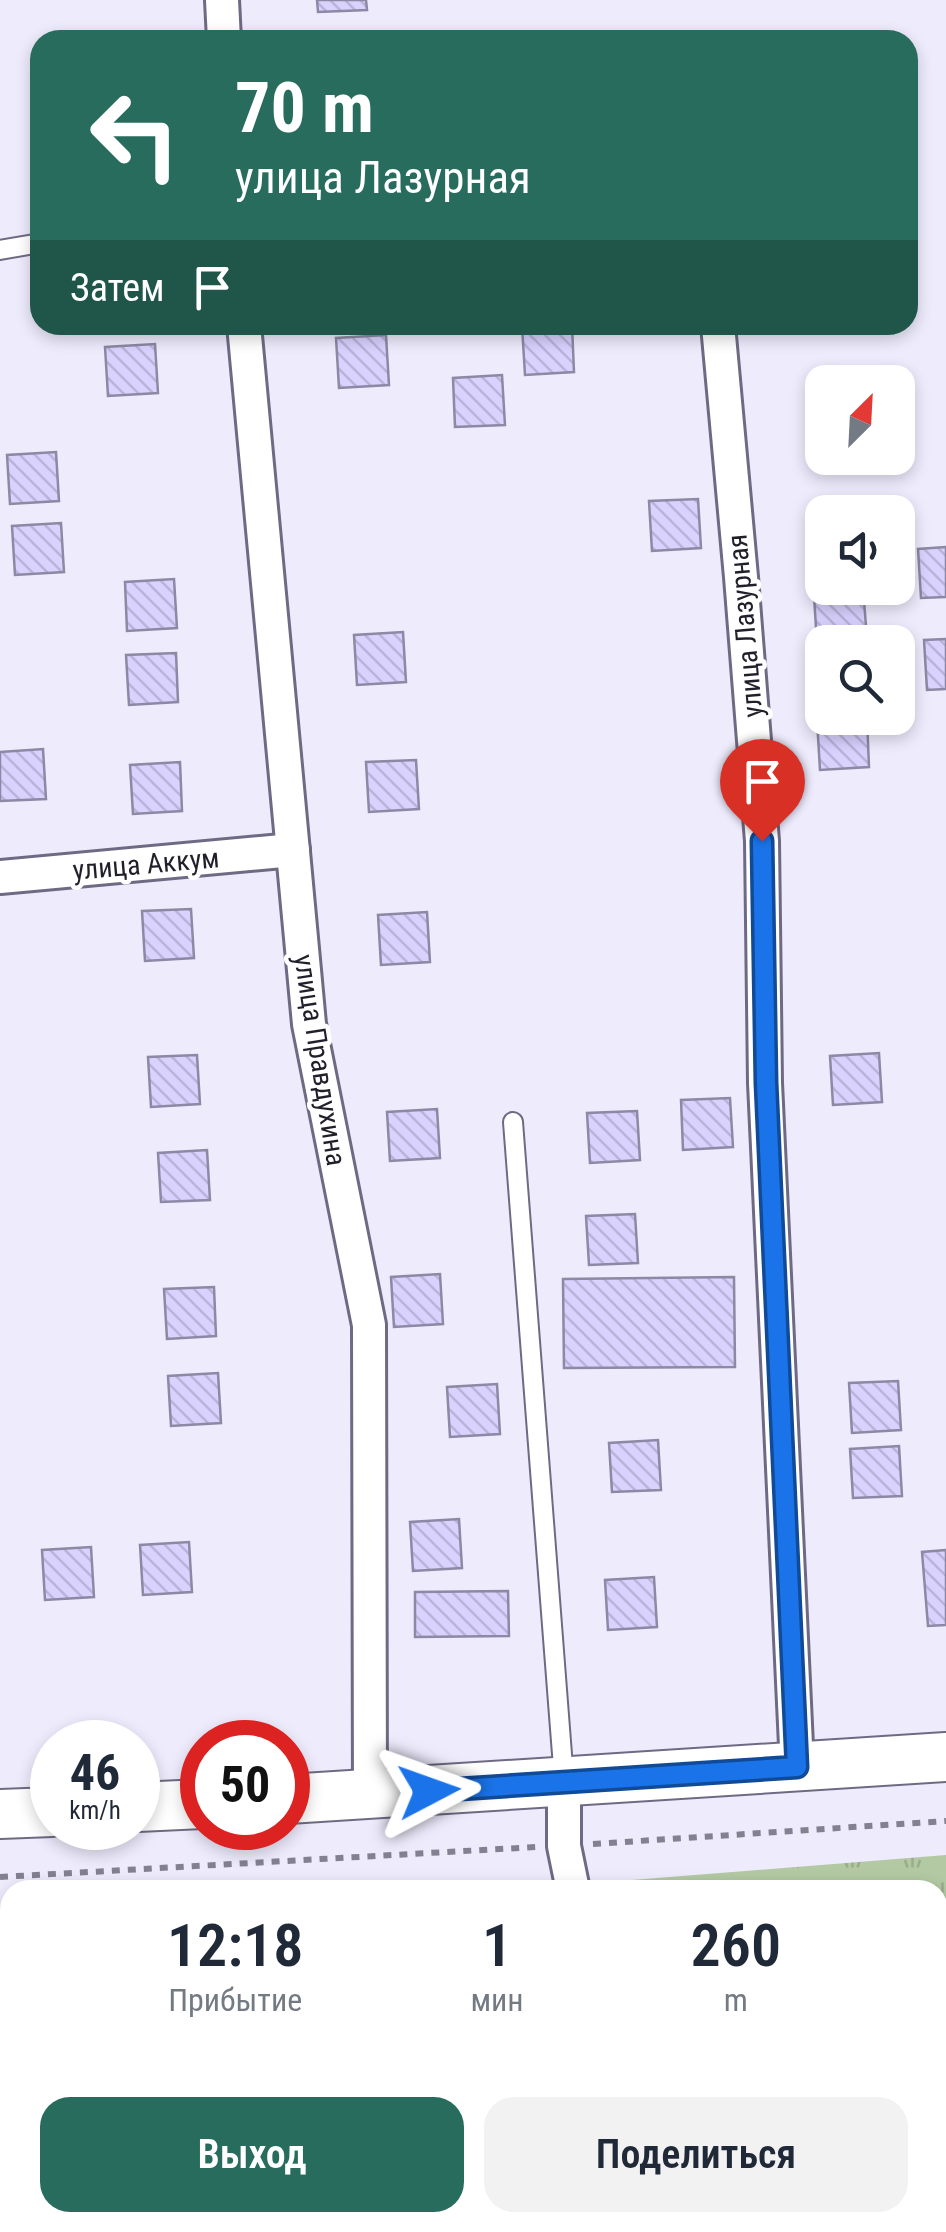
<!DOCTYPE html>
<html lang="ru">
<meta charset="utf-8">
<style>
:root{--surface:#fff;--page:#f2f2f3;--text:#1f2937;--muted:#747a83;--accent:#286c5d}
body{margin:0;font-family:"Roboto Condensed",sans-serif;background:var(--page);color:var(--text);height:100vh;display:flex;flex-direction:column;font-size:38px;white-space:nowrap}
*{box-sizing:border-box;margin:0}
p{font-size:32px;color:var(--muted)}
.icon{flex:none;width:55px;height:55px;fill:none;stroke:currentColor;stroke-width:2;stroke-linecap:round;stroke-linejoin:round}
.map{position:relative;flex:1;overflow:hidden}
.panel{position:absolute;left:0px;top:1880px;width:948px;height:352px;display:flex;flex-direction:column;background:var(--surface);border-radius:30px 30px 0 0;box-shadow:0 5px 15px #0003}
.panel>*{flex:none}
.banner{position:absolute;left:30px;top:30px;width:888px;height:305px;border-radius:30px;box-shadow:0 5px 15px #0003;background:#286c5d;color:#fff;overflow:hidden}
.needle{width:65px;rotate:24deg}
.tools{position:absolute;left:805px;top:365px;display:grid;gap:20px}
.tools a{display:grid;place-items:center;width:110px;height:110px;border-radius:20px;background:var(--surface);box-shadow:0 5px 15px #0003;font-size:50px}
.speed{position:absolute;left:30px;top:1720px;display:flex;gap:20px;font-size:50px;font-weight:700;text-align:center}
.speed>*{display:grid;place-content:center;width:130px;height:130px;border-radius:50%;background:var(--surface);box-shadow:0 5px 15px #0003;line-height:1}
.speed small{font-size:25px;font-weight:400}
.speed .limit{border:15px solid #d22;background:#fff;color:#111}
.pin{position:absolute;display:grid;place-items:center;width:85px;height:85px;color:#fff;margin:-102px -42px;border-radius:50% 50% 50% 0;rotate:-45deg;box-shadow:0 0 10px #0007}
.pin .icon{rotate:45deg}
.me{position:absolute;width:110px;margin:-55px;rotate:86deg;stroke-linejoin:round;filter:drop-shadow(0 0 8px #0008)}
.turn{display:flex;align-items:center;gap:35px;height:210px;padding:0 40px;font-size:45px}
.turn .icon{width:130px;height:130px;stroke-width:2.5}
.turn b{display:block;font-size:70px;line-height:85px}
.then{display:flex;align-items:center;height:95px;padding:0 40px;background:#0003;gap:20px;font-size:38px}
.eta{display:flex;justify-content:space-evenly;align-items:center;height:170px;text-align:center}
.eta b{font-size:60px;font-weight:600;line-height:70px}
.button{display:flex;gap:20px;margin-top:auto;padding:20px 40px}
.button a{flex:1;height:115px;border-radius:30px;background:var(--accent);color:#fff;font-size:40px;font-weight:600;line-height:115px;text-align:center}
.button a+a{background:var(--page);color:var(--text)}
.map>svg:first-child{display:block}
.grass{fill:url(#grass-tufts)}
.building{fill:url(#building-back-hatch);stroke:#8d88a3;stroke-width:2.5}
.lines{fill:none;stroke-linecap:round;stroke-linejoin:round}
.lane-casing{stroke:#6f6a83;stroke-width:22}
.street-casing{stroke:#6f6a83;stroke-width:38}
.secondary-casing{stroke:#6f6a83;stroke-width:52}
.path{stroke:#83818f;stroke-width:6;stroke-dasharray:8 8;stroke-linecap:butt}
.lane{stroke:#fff;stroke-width:18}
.street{stroke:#fff;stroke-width:32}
.secondary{stroke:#fff;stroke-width:48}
.route-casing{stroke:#114b97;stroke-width:25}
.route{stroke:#1a73e8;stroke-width:18}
.labels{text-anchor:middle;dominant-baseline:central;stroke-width:9;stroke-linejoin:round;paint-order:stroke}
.street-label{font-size:28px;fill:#211f2a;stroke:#fff}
</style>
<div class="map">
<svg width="946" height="2232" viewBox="0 0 946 2232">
<defs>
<pattern id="grass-tufts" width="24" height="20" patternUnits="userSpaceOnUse" patternTransform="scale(2.5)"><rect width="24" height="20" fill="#b2c9a3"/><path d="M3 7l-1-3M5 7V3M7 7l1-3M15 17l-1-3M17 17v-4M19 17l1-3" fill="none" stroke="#99ac8c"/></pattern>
<pattern id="building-back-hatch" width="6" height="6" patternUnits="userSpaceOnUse" patternTransform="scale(2.5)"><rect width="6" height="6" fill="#d9d1fe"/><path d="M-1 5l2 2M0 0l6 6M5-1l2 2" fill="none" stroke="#bab3da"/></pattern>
</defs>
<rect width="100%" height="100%" fill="#eeebfd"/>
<!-- grass -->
<polygon class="grass" points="946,1855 946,2232 672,2232 671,2223 938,2222 938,1890 621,1890 619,1881"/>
<!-- building -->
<g class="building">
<polygon points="317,0 366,0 367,10 318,12"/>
<polygon points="572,325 574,372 525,375 522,326"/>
<polygon points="386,335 389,385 339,388 336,338"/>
<polygon points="155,344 158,393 108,396 105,347"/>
<polygon points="502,375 505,425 455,427 453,378"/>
<polygon points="56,452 59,501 10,504 7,455"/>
<polygon points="698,499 701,548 652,551 649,501"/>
<polygon points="61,523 64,572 15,575 12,526"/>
<polygon points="946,547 946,597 921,598 918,549"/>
<polygon points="822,578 822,588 863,588 866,626 816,628 813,579"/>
<polygon points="174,579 177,628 127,631 125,582"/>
<polygon points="403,632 406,682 357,685 354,635"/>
<polygon points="946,639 946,689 927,690 924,640"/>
<polygon points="176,653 178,702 129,705 126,655"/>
<polygon points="867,718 869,767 820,770 817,720"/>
<polygon points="43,749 46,799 0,801 0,752"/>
<polygon points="416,760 419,809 369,812 366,762"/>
<polygon points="180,762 182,811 133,814 130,765"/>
<polygon points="191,909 194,958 145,961 142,911"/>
<polygon points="427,912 430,962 381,965 378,915"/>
<polygon points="879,1053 882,1102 833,1105 830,1056"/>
<polygon points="197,1055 200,1104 151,1107 148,1057"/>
<polygon points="730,1098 733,1147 683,1150 681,1100"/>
<polygon points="437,1109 440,1158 390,1161 387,1112"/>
<polygon points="637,1111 640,1160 590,1163 587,1113"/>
<polygon points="207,1150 210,1200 161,1202 158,1153"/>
<polygon points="635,1214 638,1263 589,1265 586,1216"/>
<polygon points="440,1274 443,1324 394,1327 391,1277"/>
<polygon points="734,1277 735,1367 564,1368 563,1279"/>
<polygon points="214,1287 216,1336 167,1339 164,1289"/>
<polygon points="218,1373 221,1423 171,1426 168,1376"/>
<polygon points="898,1381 901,1430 852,1433 849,1383"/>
<polygon points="497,1384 500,1434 450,1437 447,1387"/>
<polygon points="658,1440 661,1490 612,1492 609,1443"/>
<polygon points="899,1446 902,1496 853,1498 850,1449"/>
<polygon points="459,1519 462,1568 413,1571 410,1522"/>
<polygon points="189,1542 192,1592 143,1595 140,1545"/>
<polygon points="91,1547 94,1597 45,1600 42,1550"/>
<polygon points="946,1550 946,1625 928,1626 922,1552"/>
<polygon points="654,1577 657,1627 608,1630 605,1580"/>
<polygon points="508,1591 509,1636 415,1637 415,1592"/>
<polygon points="10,2043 10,2113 0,2113 0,2044"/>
</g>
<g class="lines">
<!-- lane casing -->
<g class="lane-casing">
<g id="lane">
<polyline points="0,250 40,243"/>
<polyline points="513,1122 564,1780"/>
</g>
</g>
<!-- street casing -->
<g class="street-casing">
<g id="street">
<polyline points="222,0 224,40"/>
<polyline points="244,325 309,1024 369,1325 370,1795"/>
<polyline points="718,325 741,577 762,841 765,1083 797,1767"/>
<polyline points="0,877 293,850"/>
<polyline points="564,1782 564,1846 573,1890"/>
<polyline points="634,2222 635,2232"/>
</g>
</g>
<!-- secondary casing -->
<g class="secondary-casing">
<g id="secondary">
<polyline points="288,1799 946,1757"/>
<polyline points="138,1807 202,1804"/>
<polyline points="0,1814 52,1812"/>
</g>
</g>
<!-- path -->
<g class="path">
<polyline points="593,1844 946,1821"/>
<polyline points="0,1877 536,1847"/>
</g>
<!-- lane -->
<use href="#lane" class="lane"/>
<!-- street -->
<use href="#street" class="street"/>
<!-- secondary -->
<use href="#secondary" class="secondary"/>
</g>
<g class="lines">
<!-- route casing -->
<g class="route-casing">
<polyline id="route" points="429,1791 797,1767 766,1083 762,841"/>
</g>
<!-- route -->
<use href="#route" class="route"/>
</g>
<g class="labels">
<!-- street labels -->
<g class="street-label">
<text transform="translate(745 626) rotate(-95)">улица Лазурная</text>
<text transform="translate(146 864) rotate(-5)">улица Аккум</text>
<text transform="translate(320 1060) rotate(81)">улица Правдухина</text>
</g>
</g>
</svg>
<div class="tools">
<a><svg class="needle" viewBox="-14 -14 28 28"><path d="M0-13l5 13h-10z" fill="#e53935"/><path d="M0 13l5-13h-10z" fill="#747a83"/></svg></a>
<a><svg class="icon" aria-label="sound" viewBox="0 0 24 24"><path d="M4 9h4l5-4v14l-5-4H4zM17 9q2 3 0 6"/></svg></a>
<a><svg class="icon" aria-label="search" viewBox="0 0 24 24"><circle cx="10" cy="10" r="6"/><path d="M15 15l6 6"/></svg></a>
</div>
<div class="speed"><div>46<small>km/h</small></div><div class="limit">50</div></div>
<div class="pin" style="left:762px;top:841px;background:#d93025"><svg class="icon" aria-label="arrive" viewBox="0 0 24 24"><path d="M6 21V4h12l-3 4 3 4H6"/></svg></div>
<svg class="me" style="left:429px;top:1791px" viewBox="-20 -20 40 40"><path d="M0-17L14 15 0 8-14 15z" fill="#1a73e8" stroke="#fff" stroke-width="4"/></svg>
<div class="banner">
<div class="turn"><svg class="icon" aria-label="left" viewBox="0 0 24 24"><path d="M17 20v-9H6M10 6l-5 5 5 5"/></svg><div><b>70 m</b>улица Лазурная</div></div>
<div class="then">Затем<svg class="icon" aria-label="arrive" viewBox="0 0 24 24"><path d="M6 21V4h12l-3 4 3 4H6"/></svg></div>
</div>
<section class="panel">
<div class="eta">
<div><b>12:18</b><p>Прибытие</p></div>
<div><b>1</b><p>мин</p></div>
<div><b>260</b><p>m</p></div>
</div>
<div class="button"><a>Выход</a><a>Поделиться</a></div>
</section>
</div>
